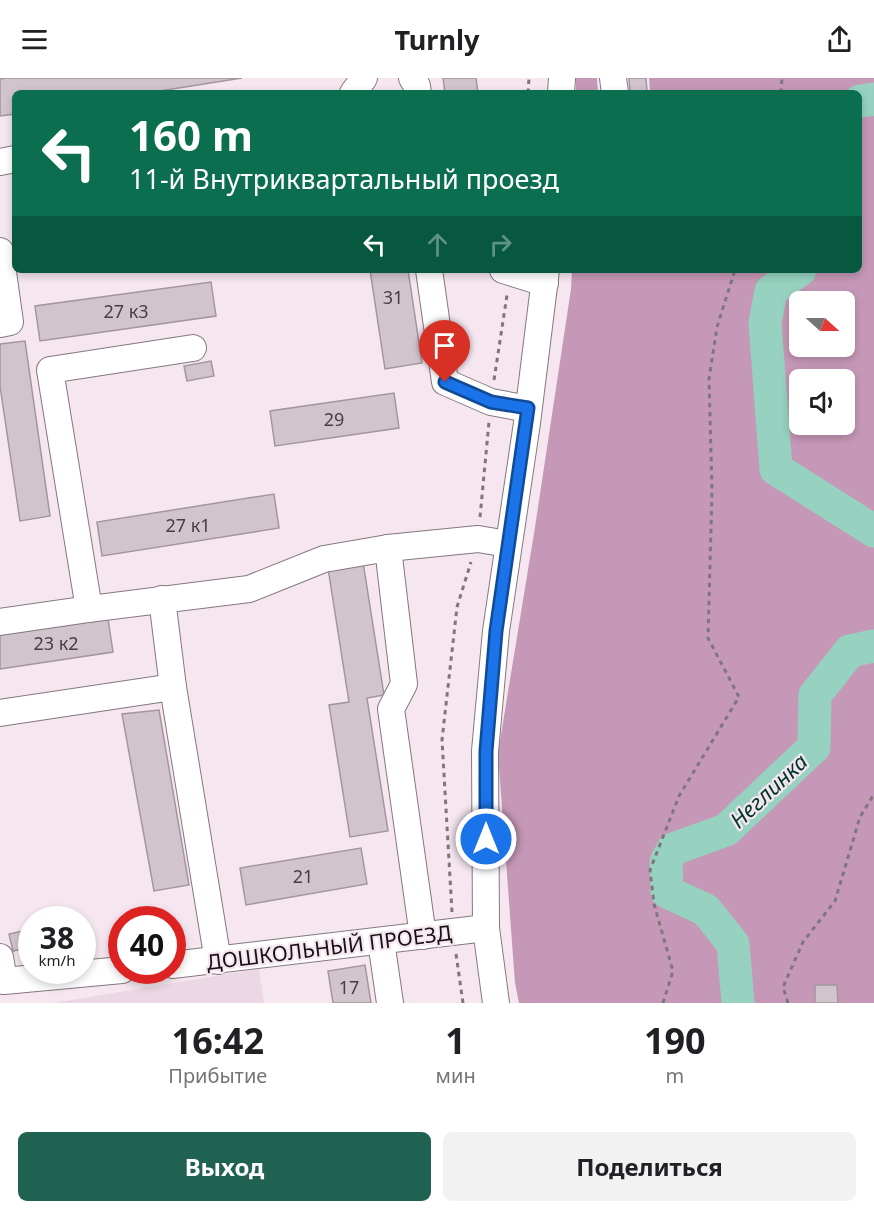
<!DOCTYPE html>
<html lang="ru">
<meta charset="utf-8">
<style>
:root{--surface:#fff;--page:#f2f2f2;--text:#202124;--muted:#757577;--accent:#206252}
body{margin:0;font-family:"Noto Sans",sans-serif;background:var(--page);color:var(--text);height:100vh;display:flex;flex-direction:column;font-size:22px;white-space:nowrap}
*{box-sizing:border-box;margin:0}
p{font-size:20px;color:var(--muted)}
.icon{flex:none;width:33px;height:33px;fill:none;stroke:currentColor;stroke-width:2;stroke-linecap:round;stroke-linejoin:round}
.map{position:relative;height:925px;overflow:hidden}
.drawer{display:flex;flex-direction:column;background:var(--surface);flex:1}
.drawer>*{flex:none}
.hud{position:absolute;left:12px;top:12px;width:850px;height:183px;border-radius:9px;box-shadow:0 3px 9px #0003;background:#0b6e4f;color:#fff;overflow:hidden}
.needle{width:39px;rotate:111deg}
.controls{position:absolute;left:789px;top:213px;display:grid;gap:12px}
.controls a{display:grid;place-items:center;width:66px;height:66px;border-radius:9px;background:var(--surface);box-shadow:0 3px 9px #0003;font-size:30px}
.speed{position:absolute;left:18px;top:828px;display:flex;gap:12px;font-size:30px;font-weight:700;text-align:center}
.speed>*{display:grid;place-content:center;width:78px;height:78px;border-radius:50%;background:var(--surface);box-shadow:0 3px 9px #0003;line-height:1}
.speed small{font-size:15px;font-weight:400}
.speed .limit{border:9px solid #d22;background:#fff;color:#111}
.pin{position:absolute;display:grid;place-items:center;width:51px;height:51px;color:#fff;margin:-62px -26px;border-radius:50% 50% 50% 0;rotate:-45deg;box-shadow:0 0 6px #0007}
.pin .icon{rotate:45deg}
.me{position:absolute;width:66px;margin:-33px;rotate:0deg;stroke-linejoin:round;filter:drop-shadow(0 0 4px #0008)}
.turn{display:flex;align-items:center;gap:21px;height:126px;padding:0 18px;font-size:27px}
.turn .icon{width:78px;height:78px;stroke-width:2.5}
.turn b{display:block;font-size:42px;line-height:51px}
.lanes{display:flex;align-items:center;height:57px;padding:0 18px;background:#0003;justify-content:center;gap:30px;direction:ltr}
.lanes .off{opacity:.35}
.eta{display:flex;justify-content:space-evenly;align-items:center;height:102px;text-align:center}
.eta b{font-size:36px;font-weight:700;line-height:42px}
.action{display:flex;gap:12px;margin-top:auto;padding:12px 18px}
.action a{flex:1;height:69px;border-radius:9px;background:var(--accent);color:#fff;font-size:24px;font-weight:700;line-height:69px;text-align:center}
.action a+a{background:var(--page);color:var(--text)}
header{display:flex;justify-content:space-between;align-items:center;height:78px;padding:0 18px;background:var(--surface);font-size:27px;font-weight:700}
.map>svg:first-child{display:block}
.built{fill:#ecd7e5}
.forest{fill:#c598b7;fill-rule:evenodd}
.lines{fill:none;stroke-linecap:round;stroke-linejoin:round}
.river{stroke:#96d2bf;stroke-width:33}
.building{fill:#d2c4cd;stroke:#a3969f;stroke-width:1.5}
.minor-casing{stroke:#857880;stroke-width:28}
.path{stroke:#7f767c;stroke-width:3;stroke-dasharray:4.5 4.5;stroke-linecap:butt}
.minor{stroke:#fff;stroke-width:26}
.route-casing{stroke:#114b97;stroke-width:15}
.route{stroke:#1a73e8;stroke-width:10}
.labels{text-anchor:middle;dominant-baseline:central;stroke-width:4.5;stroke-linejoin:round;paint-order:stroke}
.number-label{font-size:18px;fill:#453e42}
.street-label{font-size:21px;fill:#161114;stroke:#f5e6f0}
.water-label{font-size:22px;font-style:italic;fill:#00362a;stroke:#f5e6f0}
</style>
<header><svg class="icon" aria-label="menu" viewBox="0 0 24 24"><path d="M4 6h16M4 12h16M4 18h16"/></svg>Turnly<svg class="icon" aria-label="share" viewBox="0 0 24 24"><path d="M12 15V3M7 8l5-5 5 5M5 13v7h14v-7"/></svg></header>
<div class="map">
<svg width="874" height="925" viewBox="0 0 874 925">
<rect width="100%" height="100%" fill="#f5e6f0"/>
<!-- built -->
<polygon class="built" points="259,891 264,925 53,925"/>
<!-- forest -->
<g class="forest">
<polygon points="576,0 597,0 598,15 576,15"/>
<path d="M649 0H874V925H519L515 905 498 675 535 449 571 211 572 192H860V15H650ZM800 224H844V268H800ZM800 302H844V346H800Z"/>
</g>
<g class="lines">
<!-- river -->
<g class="river">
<polyline points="860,23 874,21"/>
<polyline points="800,192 771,213 765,245 776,391 874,453"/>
<polyline points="738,925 733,866 706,832 667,814 666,784 673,771 726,752 814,669 815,617 850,573 874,568"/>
</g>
</g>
<!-- building -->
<g class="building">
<polygon points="6,0 242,0 147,15 15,15 15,36 0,38 0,1"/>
<polygon points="443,0 476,0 478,15 445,15"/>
<polygon points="629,0 646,0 647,15 630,15"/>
<polygon points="370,192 408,192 422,285 385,291"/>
<polygon points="211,204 216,238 40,263 35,228"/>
<polygon points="25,263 50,438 20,443 0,308 0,266"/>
<polygon points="211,283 214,298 187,303 184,288"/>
<polygon points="394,315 399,350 275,368 270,333"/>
<polygon points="274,416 279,450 102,478 97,444"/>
<polygon points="363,484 384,617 367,620 388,753 350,759 329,627 349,624 328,490"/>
<polygon points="108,541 113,574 0,591 0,557"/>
<polygon points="159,632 189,807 154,813 122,636"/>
<polygon points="361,770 367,806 246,827 240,790"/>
<polygon points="32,851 32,869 13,873 9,856"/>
<polygon points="365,887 371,925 333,925 328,893"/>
<polygon points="815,907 837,907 838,925 815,925"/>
</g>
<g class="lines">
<!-- minor casing -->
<g class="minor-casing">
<g id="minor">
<polyline points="412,0 417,8 418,15"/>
<polyline points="613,0 615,15"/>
<polyline points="353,15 364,0"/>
<polyline points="561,15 562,0"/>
<polyline points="0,84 15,81"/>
<polyline points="0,173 10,244 0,246"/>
<polyline points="429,192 445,304 491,324 528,331"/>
<polyline points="503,192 545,205"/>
<polyline points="388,470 404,606 391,631 423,858"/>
<polyline points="162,521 173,609"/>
<polyline points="89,531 50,292 193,270"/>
<polyline points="0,544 89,531 249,511 324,481 388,470 478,461 508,466"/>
<polyline points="0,635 173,609 218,883"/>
<polyline points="381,863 390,925"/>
<polyline points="0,879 4,903 122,892"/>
<polyline points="172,887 486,850"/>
<polyline points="496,925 486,850 485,673 496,553 527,345 546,192"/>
</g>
</g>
<!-- path -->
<g class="path">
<polyline points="528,15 529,0"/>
<polyline points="781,15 782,0"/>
<polyline points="494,302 507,217"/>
<polyline points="480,439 489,344"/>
<polyline points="452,834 442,662 457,529 471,484"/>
<polyline points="456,876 463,925"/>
<polyline points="663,925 673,893 654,826 650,792 679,718 739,619 708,560 712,413 709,301 717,249 735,192"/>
<polyline points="788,925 783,909 803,864 835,823 860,739 874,716"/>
</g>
<!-- minor -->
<use href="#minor" class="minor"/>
</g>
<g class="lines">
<!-- route casing -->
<g class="route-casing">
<polyline id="route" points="445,304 491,324 528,330 496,553 486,673 486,761"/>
</g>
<!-- route -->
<use href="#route" class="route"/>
</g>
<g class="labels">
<!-- number labels -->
<g class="number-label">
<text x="393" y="219">31</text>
<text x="126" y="233">27 к3</text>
<text x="334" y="341">29</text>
<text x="188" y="447">27 к1</text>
<text x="56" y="565">23 к2</text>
<text x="303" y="798">21</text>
<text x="349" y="909">17</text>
</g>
<!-- street labels -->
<g class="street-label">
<text transform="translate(329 869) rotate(-7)">ДОШКОЛЬНЫЙ ПРОЕЗД</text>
</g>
<!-- water labels -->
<g class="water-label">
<text transform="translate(768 712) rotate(-43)">Неглинка</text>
</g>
</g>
</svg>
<div class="controls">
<a><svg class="needle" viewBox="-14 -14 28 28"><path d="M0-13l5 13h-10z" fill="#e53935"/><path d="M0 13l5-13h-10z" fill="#757577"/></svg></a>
<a><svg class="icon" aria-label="sound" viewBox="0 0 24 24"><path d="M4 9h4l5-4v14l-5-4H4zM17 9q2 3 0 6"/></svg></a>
</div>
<div class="speed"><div>38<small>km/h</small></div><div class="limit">40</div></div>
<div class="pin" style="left:445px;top:304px;background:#d93025"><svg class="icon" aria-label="arrive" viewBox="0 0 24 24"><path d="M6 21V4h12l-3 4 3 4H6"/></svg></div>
<svg class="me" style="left:486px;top:761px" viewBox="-20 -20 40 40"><circle r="17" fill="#1a73e8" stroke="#fff" stroke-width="3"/><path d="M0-11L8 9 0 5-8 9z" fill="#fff"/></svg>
<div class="hud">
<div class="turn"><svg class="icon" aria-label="left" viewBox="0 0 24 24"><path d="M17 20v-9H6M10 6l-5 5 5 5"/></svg><div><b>160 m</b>11-й Внутриквартальный проезд</div></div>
<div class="lanes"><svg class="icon" aria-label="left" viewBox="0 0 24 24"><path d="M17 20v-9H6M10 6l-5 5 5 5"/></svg><svg class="icon off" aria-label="ahead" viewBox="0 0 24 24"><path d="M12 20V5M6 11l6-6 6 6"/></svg><svg class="icon off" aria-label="right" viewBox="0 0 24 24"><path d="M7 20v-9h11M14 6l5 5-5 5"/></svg></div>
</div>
</div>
<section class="drawer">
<div class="eta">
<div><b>16:42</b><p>Прибытие</p></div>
<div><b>1</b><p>мин</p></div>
<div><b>190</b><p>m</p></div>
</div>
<div class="action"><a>Выход</a><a>Поделиться</a></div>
</section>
